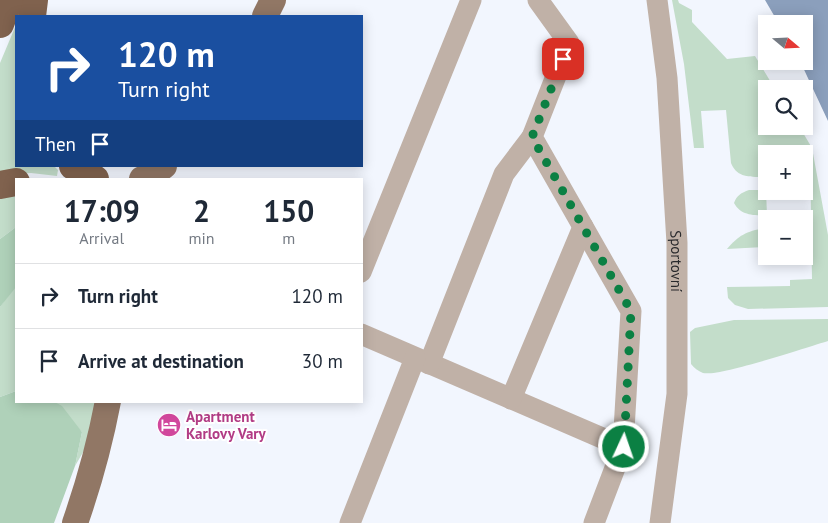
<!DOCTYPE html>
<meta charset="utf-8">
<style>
:root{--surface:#fff;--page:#f2f2f3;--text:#1f2937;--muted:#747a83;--line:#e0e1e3}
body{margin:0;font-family:"PT Sans",sans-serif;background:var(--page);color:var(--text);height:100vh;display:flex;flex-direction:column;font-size:19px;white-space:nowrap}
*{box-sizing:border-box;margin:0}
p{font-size:16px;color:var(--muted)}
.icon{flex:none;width:28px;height:28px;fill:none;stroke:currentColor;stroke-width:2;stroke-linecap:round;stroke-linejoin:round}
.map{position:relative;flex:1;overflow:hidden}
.panel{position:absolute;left:15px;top:178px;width:348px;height:225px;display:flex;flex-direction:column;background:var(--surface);border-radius:0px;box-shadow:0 2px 12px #0003}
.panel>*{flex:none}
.top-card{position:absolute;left:15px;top:15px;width:348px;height:152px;border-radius:0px;box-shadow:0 2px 12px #0003;background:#1a4fa0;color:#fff;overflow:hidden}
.needle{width:32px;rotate:109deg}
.fabs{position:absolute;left:758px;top:15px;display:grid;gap:10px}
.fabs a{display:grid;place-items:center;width:55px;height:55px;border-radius:0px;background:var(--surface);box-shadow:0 2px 12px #0003;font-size:25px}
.pin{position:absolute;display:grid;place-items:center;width:42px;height:42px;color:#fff;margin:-21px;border-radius:10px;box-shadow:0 2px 8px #0006}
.me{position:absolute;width:55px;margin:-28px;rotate:3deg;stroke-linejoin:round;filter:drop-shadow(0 0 4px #0008)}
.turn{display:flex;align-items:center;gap:18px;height:105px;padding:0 20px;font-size:22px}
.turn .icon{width:65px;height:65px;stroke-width:2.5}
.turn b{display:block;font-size:35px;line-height:42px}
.then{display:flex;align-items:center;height:48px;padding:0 20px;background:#0003;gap:10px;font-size:19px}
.eta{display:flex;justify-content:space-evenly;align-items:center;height:85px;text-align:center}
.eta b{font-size:30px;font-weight:600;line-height:35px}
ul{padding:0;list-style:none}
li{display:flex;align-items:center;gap:15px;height:65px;padding:0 20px;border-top:1px solid var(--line)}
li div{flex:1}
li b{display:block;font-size:19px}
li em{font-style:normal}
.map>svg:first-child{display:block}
.green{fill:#c3ddca}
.forest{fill:#afd1b9}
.water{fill:#8b9fbc}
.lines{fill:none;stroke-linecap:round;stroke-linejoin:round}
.minor{stroke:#c0b1a7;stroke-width:21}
.major{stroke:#917765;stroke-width:26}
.highway{stroke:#80624e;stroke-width:28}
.route{stroke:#0b8043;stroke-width:9;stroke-dasharray:0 16.2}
.labels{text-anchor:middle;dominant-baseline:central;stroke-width:4;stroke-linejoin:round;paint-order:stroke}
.street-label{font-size:15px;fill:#28292c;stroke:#fff}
.hotel-label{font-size:15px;font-weight:bold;fill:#b23c85;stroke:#fff;text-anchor:start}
</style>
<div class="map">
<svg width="828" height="523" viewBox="0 0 828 523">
<rect width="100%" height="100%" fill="#f2f6fe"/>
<!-- green -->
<g class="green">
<path d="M672 0H678L679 3 692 10V22L727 59 755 56 775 89H766V126H799L812 148 828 235V307L748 309 735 305 728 298 727 287 790 286V280L812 279 810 149H767L766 171 761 170 760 177C747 177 736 176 731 163L726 110 701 111 704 148H694L684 64Z"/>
<polygon points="16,25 16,166 54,166 58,170 57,176 31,173 0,175 0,63"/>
<path d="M749 190H766L767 216C754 215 741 216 734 203 737 195 741 193 749 190Z"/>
<polygon points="16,192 16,227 0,239 0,195"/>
<path d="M766 228V247L727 249C739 235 747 231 766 228Z"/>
<polygon points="14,287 16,287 16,391 0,397 0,307"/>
<path d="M828 319V341C808 347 718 377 703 373 698 371 694 368 691 364L690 332 695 328 734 320Z"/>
<polygon points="53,401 96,401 89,442 75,466 82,432"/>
</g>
<!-- forest -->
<g class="forest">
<polygon points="16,227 16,287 0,307 0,239"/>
<polygon points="16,391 16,401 53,401 62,406 82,432 75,466 54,523 0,523 0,397"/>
</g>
<!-- water -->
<polygon class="water" points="765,0 828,0 828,121 800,61 804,61 804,24 779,24"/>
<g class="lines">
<!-- minor -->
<g class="minor">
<polyline points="538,0 569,43 532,137 631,311 623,447"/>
<path id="s1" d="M657 0 667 78 677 243V394L660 523"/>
<polyline points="361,272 471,0"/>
<polyline points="361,334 623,447 594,523"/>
<polyline points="429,364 504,174 532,137"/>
<polyline points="511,399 583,227"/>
<polyline points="350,523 415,358"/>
</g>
<!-- major -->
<g class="major">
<polyline points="265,16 273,0"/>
<polyline points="142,179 149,177 164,166"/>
<path d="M75 523C89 483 100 443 108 401"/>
</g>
<!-- highway -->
<g class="highway">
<polyline points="32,16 34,0"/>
<polyline points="0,24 9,0"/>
<polyline points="73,166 95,179"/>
<polyline points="0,185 16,182"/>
</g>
</g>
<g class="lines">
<!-- route -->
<polyline class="route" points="563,59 532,137 631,311 624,447"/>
</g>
<!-- icons -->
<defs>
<g id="hotel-disc" transform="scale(1.25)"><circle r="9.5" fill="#d1479c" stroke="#fff"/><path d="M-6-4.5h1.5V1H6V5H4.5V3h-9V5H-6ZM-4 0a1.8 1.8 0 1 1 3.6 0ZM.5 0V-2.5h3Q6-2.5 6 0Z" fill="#fff"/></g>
</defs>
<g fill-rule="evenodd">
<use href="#hotel-disc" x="169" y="425"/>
</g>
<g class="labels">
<!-- street labels -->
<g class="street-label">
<text stroke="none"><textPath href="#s1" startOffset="262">Sportovní</textPath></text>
</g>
<!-- hotel labels -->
<g class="hotel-label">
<text x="186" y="416">Apartment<tspan x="186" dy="17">Karlovy Vary</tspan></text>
</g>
</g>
</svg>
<div class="fabs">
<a><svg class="needle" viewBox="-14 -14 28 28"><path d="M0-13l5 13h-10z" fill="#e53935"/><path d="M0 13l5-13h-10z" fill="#747a83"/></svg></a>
<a><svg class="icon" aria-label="search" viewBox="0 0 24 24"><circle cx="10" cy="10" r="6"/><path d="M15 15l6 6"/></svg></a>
<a>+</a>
<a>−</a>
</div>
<div class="pin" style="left:563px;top:59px;background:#d93025"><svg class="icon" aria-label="arrive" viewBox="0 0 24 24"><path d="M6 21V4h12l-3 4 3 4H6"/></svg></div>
<svg class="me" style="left:624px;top:447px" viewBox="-20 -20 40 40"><circle r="17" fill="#0b8043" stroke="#fff" stroke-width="3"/><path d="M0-11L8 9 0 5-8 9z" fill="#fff"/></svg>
<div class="top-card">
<div class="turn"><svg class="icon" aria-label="right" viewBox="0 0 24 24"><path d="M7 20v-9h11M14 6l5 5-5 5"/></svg><div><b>120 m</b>Turn right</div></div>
<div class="then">Then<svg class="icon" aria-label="arrive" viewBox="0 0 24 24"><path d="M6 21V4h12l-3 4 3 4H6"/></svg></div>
</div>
<section class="panel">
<div class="eta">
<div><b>17:09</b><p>Arrival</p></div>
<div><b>2</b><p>min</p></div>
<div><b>150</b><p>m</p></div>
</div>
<ul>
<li><svg class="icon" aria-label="right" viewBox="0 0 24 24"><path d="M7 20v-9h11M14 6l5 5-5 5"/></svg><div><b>Turn right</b></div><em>120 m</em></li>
<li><svg class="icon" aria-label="arrive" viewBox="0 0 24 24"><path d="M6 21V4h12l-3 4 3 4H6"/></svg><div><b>Arrive at destination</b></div><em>30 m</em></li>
</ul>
</section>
</div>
